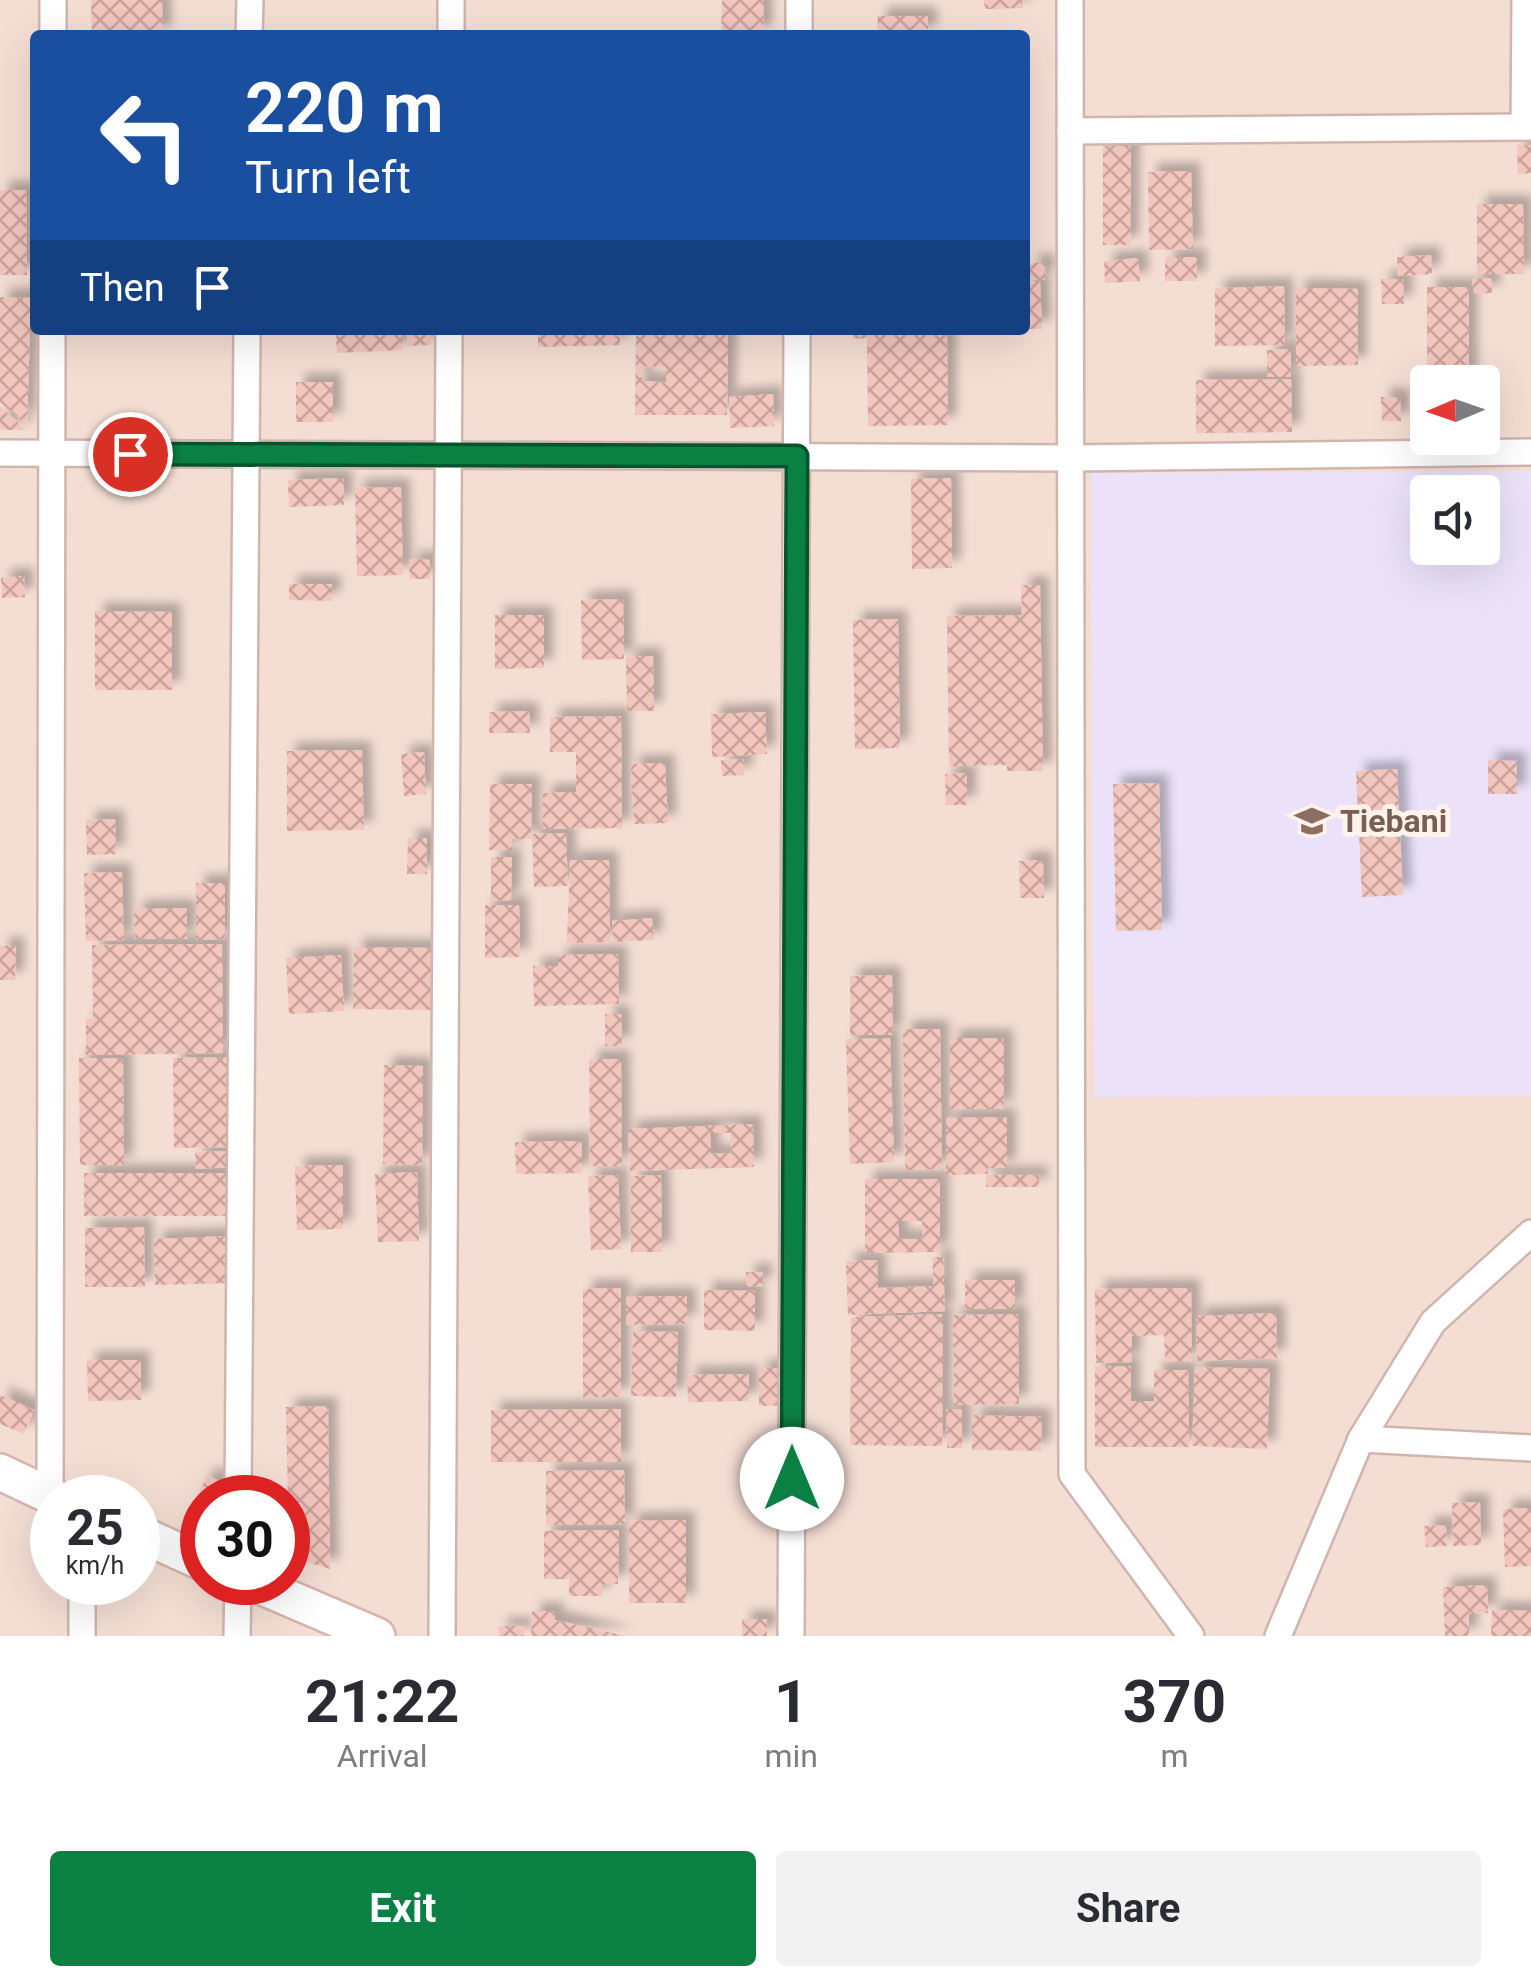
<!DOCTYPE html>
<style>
:root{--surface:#fff;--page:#f2f2f3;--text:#2b2b33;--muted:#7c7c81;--accent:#0b8043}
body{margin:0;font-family:Roboto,sans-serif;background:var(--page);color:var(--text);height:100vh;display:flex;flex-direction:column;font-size:38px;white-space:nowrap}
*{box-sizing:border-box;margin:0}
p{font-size:32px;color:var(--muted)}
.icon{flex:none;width:55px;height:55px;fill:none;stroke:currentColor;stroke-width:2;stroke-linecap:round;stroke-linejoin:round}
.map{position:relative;height:1636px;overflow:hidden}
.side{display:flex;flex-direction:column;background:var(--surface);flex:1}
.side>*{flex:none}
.top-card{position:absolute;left:30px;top:30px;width:1000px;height:305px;border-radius:10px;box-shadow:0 10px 40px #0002;background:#1a4fa0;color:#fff;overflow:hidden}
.needle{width:65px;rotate:268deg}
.tools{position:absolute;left:1410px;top:365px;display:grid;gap:20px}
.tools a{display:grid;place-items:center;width:90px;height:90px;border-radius:10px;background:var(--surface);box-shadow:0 10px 40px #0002;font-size:50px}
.speed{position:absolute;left:30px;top:1475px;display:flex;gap:20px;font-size:50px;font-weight:700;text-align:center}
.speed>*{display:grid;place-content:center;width:130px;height:130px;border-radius:50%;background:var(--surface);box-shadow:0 10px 40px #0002;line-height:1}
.speed small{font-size:25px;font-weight:400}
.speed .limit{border:15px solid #d22;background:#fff;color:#111}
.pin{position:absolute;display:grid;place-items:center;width:85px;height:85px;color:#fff;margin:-42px;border:5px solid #fff;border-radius:50%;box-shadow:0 2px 10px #0007}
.me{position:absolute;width:110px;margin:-55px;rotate:0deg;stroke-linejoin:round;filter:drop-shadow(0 0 8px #0008)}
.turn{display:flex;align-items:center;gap:35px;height:210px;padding:0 50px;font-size:45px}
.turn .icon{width:130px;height:130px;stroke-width:2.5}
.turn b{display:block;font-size:70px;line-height:85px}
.then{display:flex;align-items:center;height:95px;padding:0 50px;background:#0003;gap:20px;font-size:38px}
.eta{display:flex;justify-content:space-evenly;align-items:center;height:170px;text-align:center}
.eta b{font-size:60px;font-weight:700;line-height:70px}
.action{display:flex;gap:20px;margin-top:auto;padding:20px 50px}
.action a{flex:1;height:115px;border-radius:10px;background:var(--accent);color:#fff;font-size:40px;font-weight:700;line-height:115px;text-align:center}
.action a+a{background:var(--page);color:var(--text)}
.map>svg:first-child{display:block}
.residential{fill:#f4ded4;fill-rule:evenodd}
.education{fill:#ebe2f9;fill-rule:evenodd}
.building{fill:url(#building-cross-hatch);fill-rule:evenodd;filter:url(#shadow)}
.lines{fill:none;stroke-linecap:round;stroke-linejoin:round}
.minor-casing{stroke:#d0b5ae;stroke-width:30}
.secondary-casing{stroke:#d6b5ae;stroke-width:40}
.minor{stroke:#fff;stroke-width:25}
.secondary{stroke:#fff;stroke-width:35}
.route-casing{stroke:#07532c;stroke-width:25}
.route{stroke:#0b8043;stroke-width:18}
.labels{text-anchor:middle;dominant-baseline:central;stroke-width:10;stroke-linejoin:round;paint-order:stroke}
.education-label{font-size:32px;font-weight:bold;fill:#785e54;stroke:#fff3ec;text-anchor:start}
</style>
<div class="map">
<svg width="1531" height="1636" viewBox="0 0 1531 1636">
<defs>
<pattern id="building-cross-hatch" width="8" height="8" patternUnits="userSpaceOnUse" patternTransform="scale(2.5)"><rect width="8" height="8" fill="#f2c5bd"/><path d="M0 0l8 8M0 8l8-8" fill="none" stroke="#c9a29c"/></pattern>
<filter id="shadow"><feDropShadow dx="9" dy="-9" stdDeviation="5" flood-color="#0004"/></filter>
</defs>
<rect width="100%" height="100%" fill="#fceee6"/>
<!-- residential -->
<path class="residential" d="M0 0H1531V1636H0ZM35 35H1025V330H35ZM1428 382H1482V438H1428ZM1428 492H1482V548H1428ZM52 1498H138V1582H52ZM202 1498H288V1582H202Z"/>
<!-- education -->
<path class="education" d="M1531 471V1095L1094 1097 1091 473ZM1428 492H1482V548H1428Z"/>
<!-- building -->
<g class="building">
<polygon points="91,0 162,0 163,35 92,35"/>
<polygon points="722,0 764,0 763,35 721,35"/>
<polygon points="984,0 1022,0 1023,8 985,9"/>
<polygon points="878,16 928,16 928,35 877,35"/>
<polygon points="1517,145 1531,145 1531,173 1518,174"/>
<polygon points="1103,146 1131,146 1130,245 1103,245"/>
<polygon points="1191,171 1193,249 1149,250 1148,172"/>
<polygon points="0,190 26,190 27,275 0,275"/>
<polygon points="1477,204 1523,204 1524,274 1477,274"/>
<polygon points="1431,255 1432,274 1398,276 1397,257"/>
<rect x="1165" y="257" width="32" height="24"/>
<polygon points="1138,258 1140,281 1105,283 1104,261"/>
<polygon points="1045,262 1045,280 1030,280 1030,263"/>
<polygon points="1491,278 1492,293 1474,294 1472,279"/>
<polygon points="1381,279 1403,279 1404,304 1382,304"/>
<polygon points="1025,282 1040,282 1042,329 1025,329"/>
<polygon points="1284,286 1285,345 1215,346 1215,288"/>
<rect x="1427" y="287" width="42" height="95"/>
<polygon points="1296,288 1358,289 1358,365 1296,366"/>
<polygon points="0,297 31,298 27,425 0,402"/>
<polygon points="336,330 402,330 402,350 337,353"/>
<polygon points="407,330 430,330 431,345 408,346"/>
<polygon points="538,330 620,330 620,345 538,347"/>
<path d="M636 330H728L727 415H635ZM643 366 666 367V382L642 381Z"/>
<polygon points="852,330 947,330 948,425 868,426 867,338 853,339"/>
<polygon points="1291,349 1291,377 1267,377 1267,350"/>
<polygon points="1291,379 1292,432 1196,433 1196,380"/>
<rect x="296" y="382" width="37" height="40"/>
<polygon points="773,394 774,426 730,428 729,397"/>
<polygon points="1381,397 1400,397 1401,421 1382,421"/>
<polygon points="0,407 26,430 0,430"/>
<polygon points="343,478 344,505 289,507 288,480"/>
<polygon points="951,478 952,568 912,569 911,479"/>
<polygon points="401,487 403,575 357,576 355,488"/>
<polygon points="410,559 430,560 430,579 409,579"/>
<polygon points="24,576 25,597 2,598 1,578"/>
<polygon points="289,584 332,584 332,601 289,600"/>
<polygon points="1021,585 1040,585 1043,771 1007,771 1007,765 949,766 947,616 1022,615"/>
<polygon points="623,599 624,659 582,660 581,600"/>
<polygon points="95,611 172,612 172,690 95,690"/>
<polygon points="495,615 544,615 544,668 495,669"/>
<polygon points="898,619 900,748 855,749 853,620"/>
<polygon points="653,656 654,711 627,711 626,657"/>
<polygon points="529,711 530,733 489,733 489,712"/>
<polygon points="765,712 767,754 712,757 711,714"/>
<polygon points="621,716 622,828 543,829 543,793 576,792 576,752 550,752 550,717"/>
<polygon points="362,750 364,830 287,831 287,751"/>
<polygon points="424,752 426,794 404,796 401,754"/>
<polygon points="743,759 744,775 722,776 721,760"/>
<polygon points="1488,760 1517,761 1517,794 1488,794"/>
<polygon points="665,763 668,823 634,824 631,764"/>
<polygon points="1397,769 1403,895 1362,897 1356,771"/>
<polygon points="967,773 967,805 946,805 945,774"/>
<polygon points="1159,783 1162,930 1116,931 1113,784"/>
<polygon points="490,784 532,784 531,839 512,839 512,850 489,850"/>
<polygon points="115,819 116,854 87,855 86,820"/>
<polygon points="566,833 568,886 534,887 532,834"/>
<polygon points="408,838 427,838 427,874 407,874"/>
<polygon points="491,857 512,857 511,900 491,901"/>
<polygon points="570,860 609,860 610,942 567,943"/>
<polygon points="1043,860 1044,898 1020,898 1019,861"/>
<polygon points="122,872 124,940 86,941 84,873"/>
<polygon points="196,883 225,883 225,939 196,940"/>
<polygon points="485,905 519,905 520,957 485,958"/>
<polygon points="187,908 187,939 135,939 134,909"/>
<polygon points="652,918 654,940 613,942 612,921"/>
<polygon points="222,944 223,1053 86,1055 86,1019 93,1019 92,945"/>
<polygon points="0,946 16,946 15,980 0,980"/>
<polygon points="354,947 433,948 433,1010 353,1009"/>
<polygon points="618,954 619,1004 534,1006 533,966 558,966 558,955"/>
<polygon points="341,955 344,1011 289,1014 286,958"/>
<polygon points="892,975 893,1035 850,1035 850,976"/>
<polygon points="605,1014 621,1014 622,1046 605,1046"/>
<polygon points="903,1029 940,1029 942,1169 905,1170"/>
<polygon points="890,1038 894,1162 850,1164 846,1039"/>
<rect x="950" y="1038" width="54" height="71"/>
<polygon points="228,1057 230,1147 174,1148 173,1058"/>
<polygon points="79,1058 123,1058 124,1165 80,1165"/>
<polygon points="589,1059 621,1059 622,1166 590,1166"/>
<polygon points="384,1065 423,1066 422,1165 383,1164"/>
<polygon points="1007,1117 1007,1168 988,1168 988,1174 946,1175 946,1118"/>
<path d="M753 1124 754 1167 630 1171 628 1129ZM710 1133H730L731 1153 711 1154Z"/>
<polygon points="582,1141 582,1173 516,1174 515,1142"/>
<polygon points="229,1151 230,1167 196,1169 195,1152"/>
<polygon points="343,1165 343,1229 297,1230 295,1166"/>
<polygon points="417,1172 419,1241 378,1242 375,1174"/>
<rect x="84" y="1173" width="144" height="43"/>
<polygon points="618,1175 621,1249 591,1250 588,1176"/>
<polygon points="661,1175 662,1252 631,1252 631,1176"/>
<rect x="986" y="1175" width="53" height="12"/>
<path d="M865 1179H940V1252L865 1253ZM898 1221H922L923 1239H899Z"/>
<polygon points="144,1227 145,1287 85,1287 85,1228"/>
<polygon points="230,1236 231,1283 155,1285 154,1239"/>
<polygon points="932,1257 943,1257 945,1311 848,1315 846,1261 877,1260 878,1288 934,1286"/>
<polygon points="746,1272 763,1272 763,1286 746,1287"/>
<rect x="965" y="1280" width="50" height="29"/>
<polygon points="621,1288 621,1397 583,1397 583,1289"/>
<polygon points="1191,1288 1192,1361 1165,1362 1164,1335 1132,1336 1132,1362 1096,1363 1095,1289"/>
<polygon points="704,1290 755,1291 755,1331 704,1330"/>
<polygon points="687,1296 687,1324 626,1325 626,1297"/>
<polygon points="1276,1313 1277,1358 1197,1361 1196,1316"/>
<polygon points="943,1314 942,1446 850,1445 851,1317"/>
<polygon points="1018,1314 1019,1404 954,1405 953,1315"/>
<polygon points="633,1331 678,1332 676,1397 631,1396"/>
<polygon points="87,1360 141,1360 141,1400 88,1401"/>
<polygon points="1095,1366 1131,1366 1131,1401 1154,1401 1154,1370 1188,1370 1189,1447 1095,1447"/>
<polygon points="1195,1367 1270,1369 1267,1449 1192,1446"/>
<polygon points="759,1368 789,1368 790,1405 759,1406"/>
<polygon points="749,1374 749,1401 688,1402 687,1375"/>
<polygon points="0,1395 34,1410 24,1434 0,1424"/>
<polygon points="328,1406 330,1569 289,1557 286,1407"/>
<polygon points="621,1409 621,1462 491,1462 491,1410"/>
<polygon points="946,1409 962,1409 962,1448 947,1448"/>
<polygon points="972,1415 1042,1417 1041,1451 972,1450"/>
<polygon points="624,1470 625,1524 546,1525 546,1471"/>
<polygon points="207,1476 224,1483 217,1498 202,1498 202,1507 194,1504"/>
<polygon points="1480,1502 1481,1545 1453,1546 1452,1503"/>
<polygon points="1531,1508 1531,1566 1505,1567 1503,1509"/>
<polygon points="686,1520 686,1603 629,1603 629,1521"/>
<polygon points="1446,1525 1447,1546 1426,1547 1424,1526"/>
<polygon points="619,1530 618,1584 601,1584 602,1596 569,1596 569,1579 544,1579 544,1531"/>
<polygon points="1487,1585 1488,1613 1469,1614 1469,1636 1445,1636 1443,1587"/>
<polygon points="1492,1610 1531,1611 1531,1636 1491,1636"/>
<polygon points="532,1611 554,1611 555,1620 626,1636 531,1636"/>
<rect x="742" y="1619" width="25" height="17"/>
<polygon points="498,1626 524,1626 524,1636 499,1636"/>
</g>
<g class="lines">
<!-- minor casing -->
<g class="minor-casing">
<g id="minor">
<polyline points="1070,0 1072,1474 1191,1636"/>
<polyline points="53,35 53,0"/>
<polyline points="249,35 250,0"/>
<polyline points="451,35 451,0"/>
<polyline points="799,35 799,0"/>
<polyline points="1524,127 1525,0"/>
<polyline points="1070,131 1531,127"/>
<polyline points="0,453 1071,458 1531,452"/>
<polyline points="1361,1439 1531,1448"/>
<polyline points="50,1495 52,330"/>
<polyline points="238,1498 247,330"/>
<polyline points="82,1636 82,1582"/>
<polyline points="237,1636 238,1582"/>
<polyline points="442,1636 449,330"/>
<polyline points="791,1636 797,330"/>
<polyline points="1278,1636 1361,1439 1433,1322 1531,1233"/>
</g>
</g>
<!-- secondary casing -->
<g class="secondary-casing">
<g id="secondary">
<polyline points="0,1472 55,1498"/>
<polyline points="138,1533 202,1562"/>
<polyline points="251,1582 377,1636"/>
</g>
</g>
<!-- minor -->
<use href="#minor" class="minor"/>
<!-- secondary -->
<use href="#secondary" class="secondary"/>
</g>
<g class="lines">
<!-- route casing -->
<g class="route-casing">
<polyline id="route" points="130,454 797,456 792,1479"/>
</g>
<!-- route -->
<use href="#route" class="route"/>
</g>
<!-- icons -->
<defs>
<g id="school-bare" transform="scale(2.7)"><path d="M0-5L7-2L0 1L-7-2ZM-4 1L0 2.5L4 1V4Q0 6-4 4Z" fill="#8d6e63" stroke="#fff3ec" stroke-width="2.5" paint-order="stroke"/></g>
</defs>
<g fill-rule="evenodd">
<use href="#school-bare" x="1312" y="821"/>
</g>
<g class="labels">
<!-- education labels -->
<g class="education-label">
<text x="1340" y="821">Tiebani</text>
</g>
</g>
</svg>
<div class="tools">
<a><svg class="needle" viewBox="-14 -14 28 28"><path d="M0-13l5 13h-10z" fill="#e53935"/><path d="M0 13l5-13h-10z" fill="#7c7c81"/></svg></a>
<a><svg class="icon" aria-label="sound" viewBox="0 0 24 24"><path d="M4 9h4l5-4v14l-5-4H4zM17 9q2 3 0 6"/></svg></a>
</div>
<div class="speed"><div>25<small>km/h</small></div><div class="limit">30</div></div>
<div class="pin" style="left:130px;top:454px;background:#d93025"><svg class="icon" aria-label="arrive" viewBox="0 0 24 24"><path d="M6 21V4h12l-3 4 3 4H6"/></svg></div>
<svg class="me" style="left:792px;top:1479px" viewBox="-20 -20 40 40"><circle r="19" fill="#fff"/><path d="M0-13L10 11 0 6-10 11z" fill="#0b8043"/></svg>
<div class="top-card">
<div class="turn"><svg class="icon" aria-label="left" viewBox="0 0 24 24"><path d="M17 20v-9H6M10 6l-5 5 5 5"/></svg><div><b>220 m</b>Turn left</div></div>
<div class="then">Then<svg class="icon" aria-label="arrive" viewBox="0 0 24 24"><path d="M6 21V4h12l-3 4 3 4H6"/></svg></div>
</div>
</div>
<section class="side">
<div class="eta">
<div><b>21:22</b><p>Arrival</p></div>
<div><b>1</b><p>min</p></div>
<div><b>370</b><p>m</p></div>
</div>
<div class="action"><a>Exit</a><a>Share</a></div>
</section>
